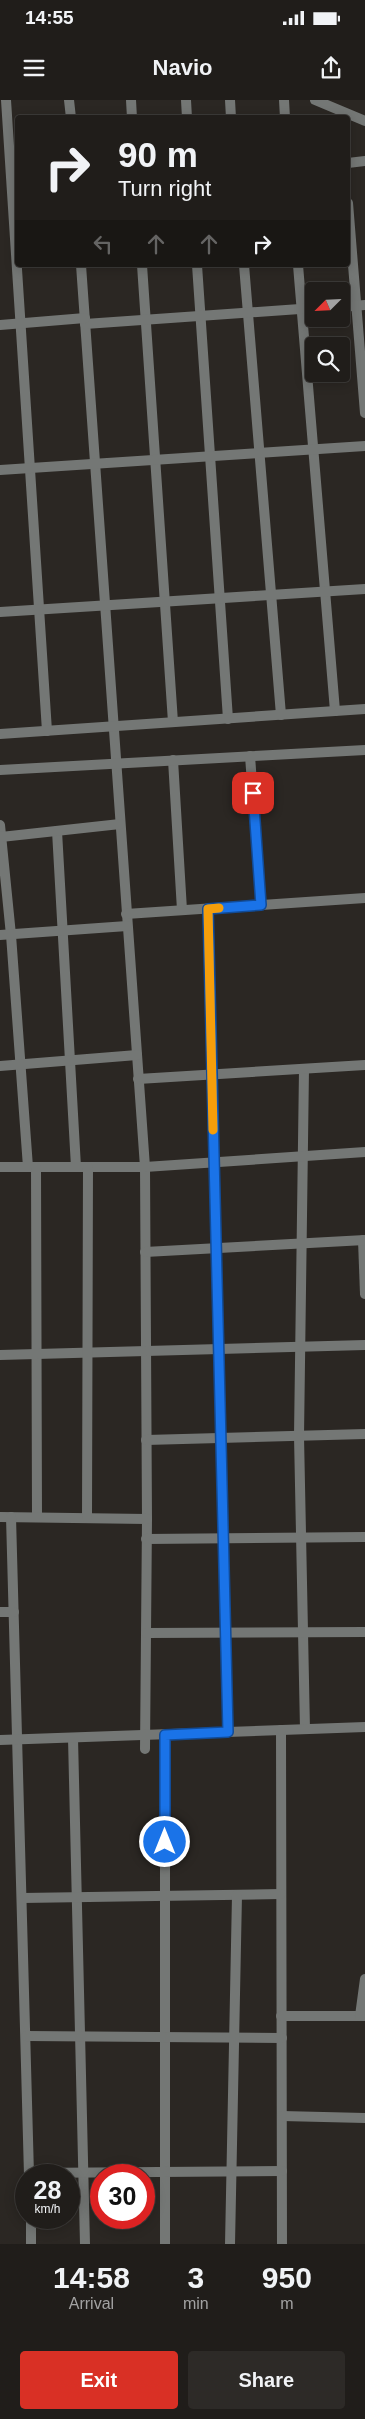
<!DOCTYPE html>
<style>
:root{--surface:#201d1a;--page:#2d2a27;--text:#f1f3f6;--muted:#a2a2a2;--line:#3d3b39;--accent:#d93025}
body{margin:0;font-family:Arial,sans-serif;background:var(--page);color:var(--text);height:100vh;display:flex;flex-direction:column;font-size:19px;white-space:nowrap}
*{box-sizing:border-box;margin:0}
p{font-size:16px;color:var(--muted)}
.icon{flex:none;width:28px;height:28px;fill:none;stroke:currentColor;stroke-width:2;stroke-linecap:round;stroke-linejoin:round}
.map{position:relative;height:2144px;overflow:hidden}
.details{display:flex;flex-direction:column;background:var(--surface);flex:1}
.details>*{flex:none}
.guide{position:absolute;left:15px;top:15px;width:335px;height:152px;border-radius:5px;box-shadow:0 2px 12px #0003,0 0 0 1px var(--line);background:#201d1a;color:var(--text);overflow:hidden}
.needle{width:32px;rotate:246deg}
.fabs{position:absolute;left:305px;top:182px;display:grid;gap:10px}
.fabs a{display:grid;place-items:center;width:45px;height:45px;border-radius:5px;background:var(--surface);box-shadow:0 2px 12px #0003,0 0 0 1px var(--line);font-size:25px}
.speed{position:absolute;left:15px;top:2064px;display:flex;gap:10px;font-size:25px;font-weight:700;text-align:center}
.speed>*{display:grid;place-content:center;width:65px;height:65px;border-radius:50%;background:var(--surface);box-shadow:0 2px 12px #0003,0 0 0 1px var(--line);line-height:1}
.speed small{font-size:12px;font-weight:400}
.speed .limit{border:8px solid #d22;background:#fff;color:#111}
.pin{position:absolute;display:grid;place-items:center;width:42px;height:42px;color:#fff;margin:-21px;border-radius:10px;box-shadow:0 2px 8px #0006}
.me{position:absolute;width:55px;margin:-28px;rotate:0deg;stroke-linejoin:round;filter:drop-shadow(0 0 4px #0008)}
.turn{display:flex;align-items:center;gap:18px;height:105px;padding:0 20px;font-size:22px}
.turn .icon{width:65px;height:65px;stroke-width:2.5}
.turn b{display:block;font-size:35px;line-height:42px}
.lanes{display:flex;align-items:center;height:48px;padding:0 20px;background:#0003;justify-content:center;gap:25px;direction:ltr}
.lanes .off{opacity:.35}
.eta{display:flex;justify-content:space-evenly;align-items:center;height:85px;text-align:center}
.eta b{font-size:30px;font-weight:700;line-height:35px}
.primary-button{display:flex;gap:10px;margin-top:auto;padding:10px 20px}
.primary-button a{flex:1;height:58px;border-radius:5px;background:var(--accent);color:#fff;font-size:20px;font-weight:700;line-height:58px;text-align:center}
.primary-button a+a{background:var(--page);color:var(--text)}
.status{display:flex;justify-content:space-between;align-items:center;height:35px;padding:0 25px;background:var(--surface);direction:ltr}
.status svg{height:14px;fill:currentColor}
header{display:flex;justify-content:space-between;align-items:center;height:65px;padding:0 20px;background:var(--surface);font-size:22px;font-weight:700}
.map>svg:first-child{display:block}
.lines{fill:none;stroke-linecap:round;stroke-linejoin:round}
.minor{stroke:#747775;stroke-width:10}
.route-casing{stroke:#114b97;stroke-width:12}
.route{stroke:#1a73e8;stroke-width:9}
.slow{stroke:#f59e0b;stroke-width:9}
</style>
<div class="status"><b>14:55</b><svg viewBox="0 0 49 12"><path d="M0 12V9h3v3zM5 12V6h3v6zM10 12V3h3v9zM15 12V0h3v12zM26 1h20v11H26zM47 4h2v5h-2z"/></svg></div>
<header><svg class="icon" aria-label="menu" viewBox="0 0 24 24"><path d="M4 6h16M4 12h16M4 18h16"/></svg>Navio<svg class="icon" aria-label="share" viewBox="0 0 24 24"><path d="M12 15V3M7 8l5-5 5 5M5 13v7h14v-7"/></svg></header>
<div class="map">
<svg width="365" height="2144" viewBox="0 0 365 2144">
<rect width="100%" height="100%" fill="#2b2723"/>
<g class="lines">
<!-- minor -->
<g class="minor">
<polyline points="6,0 47,631"/>
<polyline points="69,0 71,18"/>
<polyline points="131,0 132,18"/>
<polyline points="186,0 187,18"/>
<polyline points="230,0 231,18"/>
<polyline points="284,0 285,18"/>
<polyline points="315,0 365,21"/>
<polyline points="348,63 365,61"/>
<polyline points="348,103 365,313"/>
<polyline points="81,165 145,1067 147,1419 145,1649"/>
<polyline points="142,165 173,622"/>
<polyline points="197,165 228,619"/>
<polyline points="244,165 281,615"/>
<polyline points="298,165 335,611"/>
<polyline points="341,207 365,205"/>
<polyline points="85,224 314,208"/>
<polyline points="0,225 85,218"/>
<polyline points="0,370 365,346"/>
<polyline points="0,512 365,489"/>
<polyline points="0,634 365,609"/>
<polyline points="250,656 261,805"/>
<polyline points="173,660 182,810"/>
<polyline points="0,670 365,650"/>
<polyline points="0,725 11,835 28,1067"/>
<polyline points="57,731 76,1067"/>
<polyline points="1,737 120,724"/>
<polyline points="208,809 228,1632"/>
<polyline points="126,814 365,798"/>
<polyline points="0,835 127,826"/>
<polyline points="0,966 137,955"/>
<polyline points="304,969 299,1336 305,1629"/>
<polyline points="138,979 365,965"/>
<polyline points="0,1067 145,1067 365,1052"/>
<polyline points="36,1067 37,1417"/>
<polyline points="363,1140 365,1194"/>
<polyline points="145,1152 365,1140"/>
<polyline points="0,1255 365,1245"/>
<polyline points="146,1340 365,1334"/>
<polyline points="0,1417 147,1419"/>
<polyline points="11,1417 29,2075"/>
<polyline points="87,1418 88,1067"/>
<polyline points="146,1439 365,1437"/>
<polyline points="0,1512 14,1512"/>
<polyline points="146,1533 365,1532"/>
<polyline points="281,1630 282,2144"/>
<polyline points="165,1635 165,2144"/>
<polyline points="73,1638 85,2144"/>
<polyline points="0,1640 365,1627"/>
<polyline points="22,1798 281,1794"/>
<polyline points="281,1916 365,1916"/>
<polyline points="360,1916 365,1879"/>
<polyline points="26,1936 282,1938"/>
<polyline points="282,2016 365,2018"/>
<polyline points="29,2073 282,2071"/>
<polyline points="31,2118 31,2144"/>
<polyline points="230,2144 237,1795"/>
</g>
</g>
<g class="lines">
<!-- route casing -->
<g class="route-casing">
<polyline id="route" points="165,1742 165,1635 228,1632 208,809 261,805 253,693"/>
</g>
<!-- route -->
<use href="#route" class="route"/>
<!-- slow -->
<polyline class="slow" points="213,1030 208,809 219,808"/>
</g>
</svg>
<div class="fabs">
<a><svg class="needle" viewBox="-14 -14 28 28"><path d="M0-13l5 13h-10z" fill="#e53935"/><path d="M0 13l5-13h-10z" fill="#a2a2a2"/></svg></a>
<a><svg class="icon" aria-label="search" viewBox="0 0 24 24"><circle cx="10" cy="10" r="6"/><path d="M15 15l6 6"/></svg></a>
</div>
<div class="speed"><div>28<small>km/h</small></div><div class="limit">30</div></div>
<div class="pin" style="left:253px;top:693px;background:#d93025"><svg class="icon" aria-label="arrive" viewBox="0 0 24 24"><path d="M6 21V4h12l-3 4 3 4H6"/></svg></div>
<svg class="me" style="left:165px;top:1742px" viewBox="-20 -20 40 40"><circle r="17" fill="#1a73e8" stroke="#fff" stroke-width="3"/><path d="M0-11L8 9 0 5-8 9z" fill="#fff"/></svg>
<div class="guide">
<div class="turn"><svg class="icon" aria-label="right" viewBox="0 0 24 24"><path d="M7 20v-9h11M14 6l5 5-5 5"/></svg><div><b>90 m</b>Turn right</div></div>
<div class="lanes"><svg class="icon off" aria-label="left" viewBox="0 0 24 24"><path d="M17 20v-9H6M10 6l-5 5 5 5"/></svg><svg class="icon off" aria-label="ahead" viewBox="0 0 24 24"><path d="M12 20V5M6 11l6-6 6 6"/></svg><svg class="icon off" aria-label="ahead" viewBox="0 0 24 24"><path d="M12 20V5M6 11l6-6 6 6"/></svg><svg class="icon" aria-label="right" viewBox="0 0 24 24"><path d="M7 20v-9h11M14 6l5 5-5 5"/></svg></div>
</div>
</div>
<section class="details">
<div class="eta">
<div><b>14:58</b><p>Arrival</p></div>
<div><b>3</b><p>min</p></div>
<div><b>950</b><p>m</p></div>
</div>
<div class="primary-button"><a>Exit</a><a>Share</a></div>
</section>
